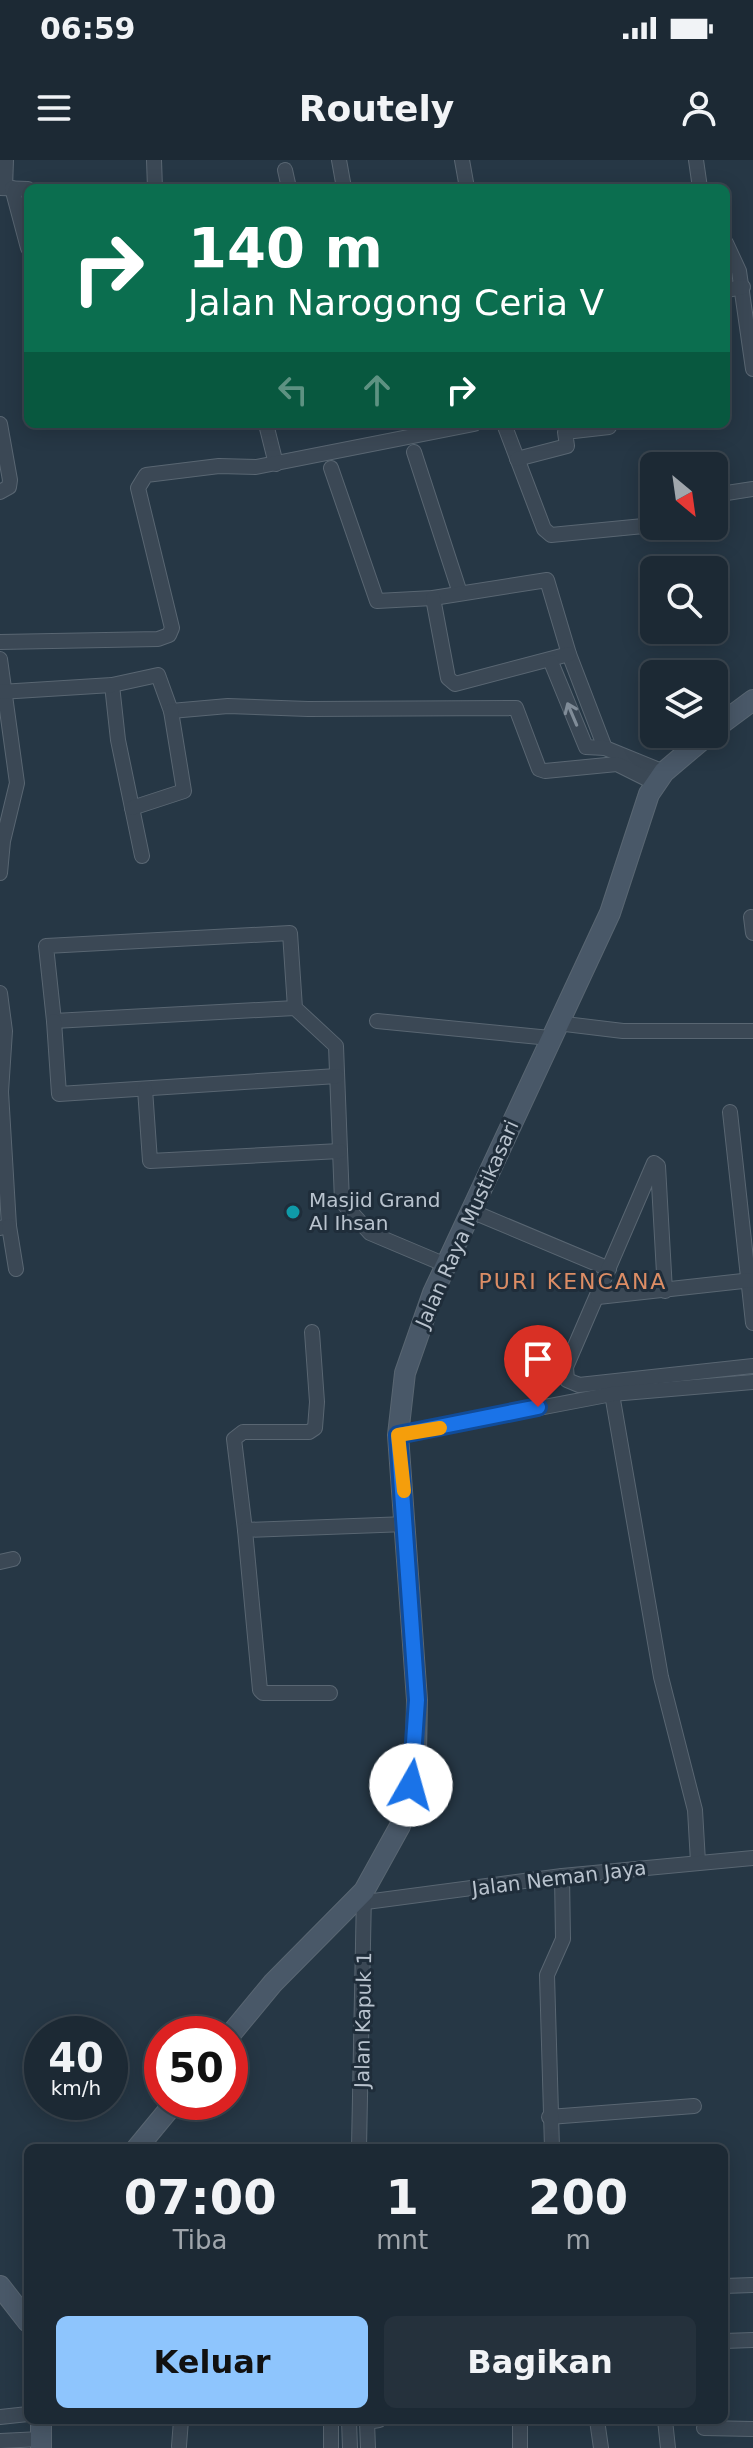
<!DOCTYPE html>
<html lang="id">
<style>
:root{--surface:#1c2934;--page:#25313c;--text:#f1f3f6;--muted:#a0a6ac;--line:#3a454f;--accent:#8ec5fd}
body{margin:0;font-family:"DejaVu Sans",sans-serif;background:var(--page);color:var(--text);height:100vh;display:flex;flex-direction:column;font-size:30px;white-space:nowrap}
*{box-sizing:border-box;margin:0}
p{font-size:26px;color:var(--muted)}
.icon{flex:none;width:44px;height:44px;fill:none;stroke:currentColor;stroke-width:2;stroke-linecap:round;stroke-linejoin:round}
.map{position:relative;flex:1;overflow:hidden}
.details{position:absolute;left:24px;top:1984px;width:704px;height:280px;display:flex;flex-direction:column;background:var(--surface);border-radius:12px;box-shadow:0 4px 20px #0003,0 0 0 2px var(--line)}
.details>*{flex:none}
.hud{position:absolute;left:24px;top:24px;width:706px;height:244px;border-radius:12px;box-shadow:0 4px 20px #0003,0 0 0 2px var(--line);background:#0b6e4f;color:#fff;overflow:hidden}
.needle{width:52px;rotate:151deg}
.controls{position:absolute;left:640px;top:292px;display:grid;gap:16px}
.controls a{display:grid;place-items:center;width:88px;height:88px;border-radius:12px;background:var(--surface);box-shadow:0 4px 20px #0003,0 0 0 2px var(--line);font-size:40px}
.speed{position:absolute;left:24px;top:1856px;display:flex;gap:16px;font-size:40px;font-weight:700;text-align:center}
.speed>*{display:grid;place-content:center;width:104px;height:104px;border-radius:50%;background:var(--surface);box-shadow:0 4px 20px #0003,0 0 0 2px var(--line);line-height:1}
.speed small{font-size:20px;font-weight:400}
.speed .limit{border:12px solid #d22;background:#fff;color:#111}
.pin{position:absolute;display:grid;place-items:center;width:68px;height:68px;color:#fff;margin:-82px -34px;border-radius:50% 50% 50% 0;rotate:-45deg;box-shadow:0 0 8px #0007}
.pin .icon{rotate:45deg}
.me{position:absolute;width:88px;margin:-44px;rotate:7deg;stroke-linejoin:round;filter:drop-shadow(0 0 6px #0008)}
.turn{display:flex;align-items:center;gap:28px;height:168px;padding:0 32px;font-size:36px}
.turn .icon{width:104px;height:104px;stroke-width:2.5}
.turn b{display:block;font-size:56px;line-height:68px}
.lanes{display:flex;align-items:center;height:76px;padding:0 32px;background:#0003;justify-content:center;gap:40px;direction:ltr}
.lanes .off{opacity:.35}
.eta{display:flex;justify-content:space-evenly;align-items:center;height:136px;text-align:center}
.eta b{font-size:48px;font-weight:600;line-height:56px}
.button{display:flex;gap:16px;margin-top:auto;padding:16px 32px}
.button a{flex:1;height:92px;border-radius:12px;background:var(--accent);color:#111;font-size:32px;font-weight:600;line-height:92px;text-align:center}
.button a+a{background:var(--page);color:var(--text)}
.status{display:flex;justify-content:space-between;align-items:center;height:56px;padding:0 40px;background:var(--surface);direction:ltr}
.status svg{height:22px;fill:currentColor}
header{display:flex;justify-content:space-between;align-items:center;height:104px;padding:0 32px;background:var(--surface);font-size:36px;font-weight:600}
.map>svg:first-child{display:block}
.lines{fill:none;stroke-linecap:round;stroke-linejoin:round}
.street-casing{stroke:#596672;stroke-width:16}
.secondary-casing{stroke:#596672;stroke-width:22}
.street{stroke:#3b4855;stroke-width:14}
.secondary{stroke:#495868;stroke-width:20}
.oneway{stroke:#808c98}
.route-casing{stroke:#114b97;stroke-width:20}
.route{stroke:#1a73e8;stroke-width:14}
.slow{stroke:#f59e0b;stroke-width:14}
.culture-dot{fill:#0f9aa8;stroke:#1f2d3a;stroke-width:3}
.labels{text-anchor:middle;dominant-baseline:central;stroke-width:6;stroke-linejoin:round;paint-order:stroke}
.poi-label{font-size:20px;fill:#b9c3ce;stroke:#1f2d3a;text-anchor:start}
.street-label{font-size:20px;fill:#b9c3ce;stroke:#1f2d3a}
.neighbourhood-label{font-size:22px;letter-spacing:2px;fill:#dc8d65;stroke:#1f2d3a}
</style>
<div class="status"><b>06:59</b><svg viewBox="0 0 49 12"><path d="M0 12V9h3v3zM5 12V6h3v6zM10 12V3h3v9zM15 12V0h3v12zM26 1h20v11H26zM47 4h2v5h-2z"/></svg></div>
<header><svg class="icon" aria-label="menu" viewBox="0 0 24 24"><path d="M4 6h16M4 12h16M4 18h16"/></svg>Routely<svg class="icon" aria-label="person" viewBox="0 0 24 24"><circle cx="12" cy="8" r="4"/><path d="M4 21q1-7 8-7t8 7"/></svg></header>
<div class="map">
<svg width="753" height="2288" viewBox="0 0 753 2288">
<rect width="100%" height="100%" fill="#263745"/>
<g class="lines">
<!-- street casing -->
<g class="street-casing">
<g id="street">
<polyline points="154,0 155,28"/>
<polyline points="339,0 344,28"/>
<polyline points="462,0 467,28"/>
<polyline points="696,0 700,28"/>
<polyline points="285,10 289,28"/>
<polyline points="0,28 28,29"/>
<polyline points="5,28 6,0"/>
<polyline points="12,28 28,88"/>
<polyline points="726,83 739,111 753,209"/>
<polyline points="726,130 743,127"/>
<polyline points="0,264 10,320 9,327 0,332"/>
<polyline points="266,264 276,304"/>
<polyline points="504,264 544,369 551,375 654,365"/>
<polyline points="414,292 460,433"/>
<polyline points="517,299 567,286 565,272 609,267 609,264"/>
<polyline points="331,308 377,441 433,438 547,420 569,494 605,588"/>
<polyline points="714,335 753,329"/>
<polyline points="433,438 448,518 455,524 569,494"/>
<polyline points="0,482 158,479 169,475 172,468 138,328 146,315 219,306 256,307 474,264"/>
<polyline points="0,499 17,623 3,681 0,713"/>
<polyline points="551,502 586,587 605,588 664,612"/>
<polyline points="112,525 118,580 142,696"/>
<polyline points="0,532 112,525 158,515 171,551 228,546 308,549 516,548 539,609 545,611 617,604 655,623"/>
<polyline points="132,648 184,631 171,551"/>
<polyline points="751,757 753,773"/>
<polyline points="0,833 5,871 1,932 9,1066 0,1068"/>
<polyline points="295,848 290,773 46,786 54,861 295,848 336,886 342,1042 370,1073 446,1105"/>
<polyline points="54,861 59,934 337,916"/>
<polyline points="377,861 550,878"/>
<polyline points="557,863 623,871 753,871"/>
<polyline points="145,929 150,1001 340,991"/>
<polyline points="730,952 753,1163"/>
<polyline points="471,1051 609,1109"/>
<polyline points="9,1066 16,1109"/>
<polyline points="665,1131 658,1006 654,1003 566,1207 567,1220 579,1225 753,1206"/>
<polyline points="598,1137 752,1120"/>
<polyline points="612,1234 661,1517 695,1650 698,1702"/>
<polyline points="398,1275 612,1234 753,1222"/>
<polyline points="245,1370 234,1279 243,1272 309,1272 315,1268 317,1242 312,1172"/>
<polyline points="0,1402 13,1399"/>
<polyline points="330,1533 263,1533 260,1530 245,1370 407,1364"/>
<polyline points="366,1742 562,1716 753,1698"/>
<polyline points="549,1957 694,1946"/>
<polyline points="359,1988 364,1733"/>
<polyline points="552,1988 547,1815 563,1779 562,1716"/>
<polyline points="724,2126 753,2125"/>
<polyline points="724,2181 753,2180"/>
<polyline points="0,2257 28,2254"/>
<polyline points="349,2260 350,2288"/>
<polyline points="520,2260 520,2288"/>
<polyline points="597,2260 601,2288"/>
<polyline points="665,2260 668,2288"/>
<polyline points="704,2268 753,2269"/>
<polyline points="0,2281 41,2279"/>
<polyline points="179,2286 181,2260"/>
<polyline points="331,2288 331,2260"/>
<polyline points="368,2288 367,2262 379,2260"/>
</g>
</g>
<!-- secondary casing -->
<g class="secondary-casing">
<g id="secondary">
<polyline points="714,569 753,540"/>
<polyline points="230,1875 273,1823 364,1731 400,1666 416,1593 417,1540 398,1275 405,1213 433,1133 610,753 649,634 664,612 709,574"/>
<polyline points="137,1988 175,1942"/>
<polyline points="0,2126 28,2162"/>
<polyline points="41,2288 41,2260"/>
</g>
</g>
<!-- street -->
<use href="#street" class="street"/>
<!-- secondary -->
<use href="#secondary" class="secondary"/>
</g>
<!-- one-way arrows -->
<defs><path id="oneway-shaft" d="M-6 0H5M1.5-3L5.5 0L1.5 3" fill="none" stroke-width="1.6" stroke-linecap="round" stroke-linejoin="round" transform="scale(2)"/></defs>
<use class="oneway" href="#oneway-shaft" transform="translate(572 554) rotate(-113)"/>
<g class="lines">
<!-- route casing -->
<g class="route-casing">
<polyline id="route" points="411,1625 417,1540 398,1275 538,1247"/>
</g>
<!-- route -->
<use href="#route" class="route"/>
<!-- slow -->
<polyline class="slow" points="404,1331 398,1275 440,1268"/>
</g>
<!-- markers -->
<circle class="culture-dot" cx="293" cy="1052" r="8"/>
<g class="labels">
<!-- poi labels -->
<g class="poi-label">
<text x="309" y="1040">Masjid Grand<tspan x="309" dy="23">Al Ihsan</tspan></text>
</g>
<!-- street labels -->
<g class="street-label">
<text transform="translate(467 1064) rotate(-66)">Jalan Raya Mustikasari</text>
<text transform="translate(559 1718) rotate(-7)">Jalan Neman Jaya</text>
<text transform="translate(363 1860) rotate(-89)">Jalan Kapuk 1</text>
</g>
<!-- neighbourhood labels -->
<g class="neighbourhood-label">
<text x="573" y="1121">PURI KENCANA</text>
</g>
</g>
</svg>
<div class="controls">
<a><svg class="needle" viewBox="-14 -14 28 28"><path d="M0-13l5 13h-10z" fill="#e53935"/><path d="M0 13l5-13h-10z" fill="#a0a6ac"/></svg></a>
<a><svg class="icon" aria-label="search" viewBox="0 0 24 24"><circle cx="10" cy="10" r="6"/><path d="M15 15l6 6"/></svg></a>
<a><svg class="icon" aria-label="layers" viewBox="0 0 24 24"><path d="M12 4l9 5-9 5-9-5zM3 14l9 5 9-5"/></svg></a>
</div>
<div class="speed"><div>40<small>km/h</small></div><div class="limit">50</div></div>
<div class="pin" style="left:538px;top:1247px;background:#d93025"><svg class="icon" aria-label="arrive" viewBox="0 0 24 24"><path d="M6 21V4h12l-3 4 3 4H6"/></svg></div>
<svg class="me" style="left:411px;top:1625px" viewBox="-20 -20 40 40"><circle r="19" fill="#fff"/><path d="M0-13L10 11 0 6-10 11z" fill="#1a73e8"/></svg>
<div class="hud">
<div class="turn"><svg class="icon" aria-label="right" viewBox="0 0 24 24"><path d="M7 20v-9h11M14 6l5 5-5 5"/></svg><div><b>140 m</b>Jalan Narogong Ceria V</div></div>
<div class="lanes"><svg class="icon off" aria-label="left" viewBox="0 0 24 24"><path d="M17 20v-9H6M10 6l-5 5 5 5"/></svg><svg class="icon off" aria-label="ahead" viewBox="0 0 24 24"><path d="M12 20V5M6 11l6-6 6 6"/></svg><svg class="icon" aria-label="right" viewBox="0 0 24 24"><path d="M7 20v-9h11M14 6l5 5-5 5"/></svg></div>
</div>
<section class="details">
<div class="eta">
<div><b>07:00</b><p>Tiba</p></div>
<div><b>1</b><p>mnt</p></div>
<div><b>200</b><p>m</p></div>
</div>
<div class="button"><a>Keluar</a><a>Bagikan</a></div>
</section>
</div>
